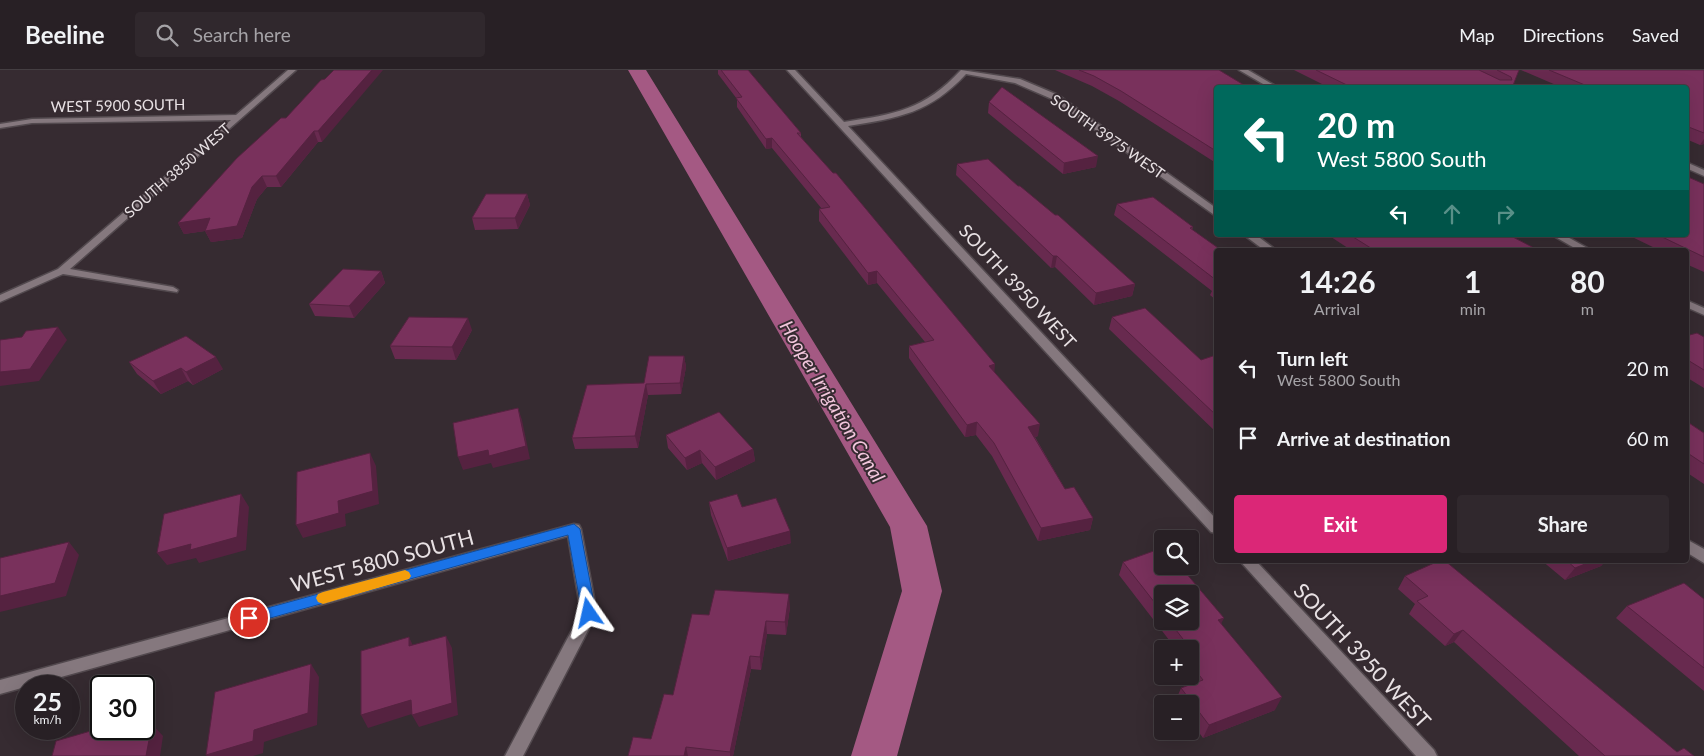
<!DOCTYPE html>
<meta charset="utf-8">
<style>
:root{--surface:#282025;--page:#30282d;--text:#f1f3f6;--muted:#a5a3a7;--line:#443e42;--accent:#db2777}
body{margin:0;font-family:Lato,sans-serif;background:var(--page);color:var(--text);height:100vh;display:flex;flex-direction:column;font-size:19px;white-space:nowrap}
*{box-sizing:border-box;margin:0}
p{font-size:16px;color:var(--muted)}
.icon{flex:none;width:28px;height:28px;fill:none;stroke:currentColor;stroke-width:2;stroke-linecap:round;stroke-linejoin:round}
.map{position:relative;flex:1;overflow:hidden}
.sheet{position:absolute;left:1214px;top:178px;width:475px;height:315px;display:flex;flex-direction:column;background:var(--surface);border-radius:5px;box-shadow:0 5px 20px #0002,0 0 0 1px var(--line)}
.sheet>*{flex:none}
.guide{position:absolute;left:1214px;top:15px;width:475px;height:152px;border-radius:5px;box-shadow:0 5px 20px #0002,0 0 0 1px var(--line);background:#00695c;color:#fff;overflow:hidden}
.tools{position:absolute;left:1154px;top:460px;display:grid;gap:10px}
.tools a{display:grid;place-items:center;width:45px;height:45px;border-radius:5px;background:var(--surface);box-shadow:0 5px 20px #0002,0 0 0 1px var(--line);font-size:25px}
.speed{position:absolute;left:15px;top:605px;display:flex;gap:10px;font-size:25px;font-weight:700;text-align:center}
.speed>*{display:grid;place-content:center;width:65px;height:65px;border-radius:50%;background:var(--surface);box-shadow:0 5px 20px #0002,0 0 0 1px var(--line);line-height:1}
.speed small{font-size:12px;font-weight:400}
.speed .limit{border:2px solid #111;border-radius:8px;background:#fff;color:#111}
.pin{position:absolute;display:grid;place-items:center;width:42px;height:42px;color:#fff;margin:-21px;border:2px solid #fff;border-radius:50%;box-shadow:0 1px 5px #0007}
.me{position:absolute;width:55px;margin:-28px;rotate:349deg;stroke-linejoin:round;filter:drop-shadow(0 0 4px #0008)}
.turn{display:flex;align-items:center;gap:18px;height:105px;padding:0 20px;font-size:22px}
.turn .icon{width:65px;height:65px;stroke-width:2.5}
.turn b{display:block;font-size:35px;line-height:42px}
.lanes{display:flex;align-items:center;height:48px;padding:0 20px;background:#0003;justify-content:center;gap:25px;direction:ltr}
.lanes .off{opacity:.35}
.eta{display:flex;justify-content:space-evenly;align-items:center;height:85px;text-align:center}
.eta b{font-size:30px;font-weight:700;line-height:35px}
.primary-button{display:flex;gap:10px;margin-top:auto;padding:10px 20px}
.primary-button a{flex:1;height:58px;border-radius:5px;background:var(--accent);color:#fff;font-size:20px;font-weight:700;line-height:58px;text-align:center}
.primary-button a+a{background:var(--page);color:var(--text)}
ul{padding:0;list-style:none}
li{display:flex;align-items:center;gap:15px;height:70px;padding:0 20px}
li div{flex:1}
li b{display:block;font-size:19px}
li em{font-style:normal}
header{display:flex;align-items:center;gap:30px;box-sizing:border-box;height:70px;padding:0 25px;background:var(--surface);border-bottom:1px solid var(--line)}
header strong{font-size:24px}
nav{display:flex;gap:28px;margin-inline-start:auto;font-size:18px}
.search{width:350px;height:45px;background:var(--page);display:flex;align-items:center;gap:12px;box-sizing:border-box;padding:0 18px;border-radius:5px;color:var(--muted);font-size:19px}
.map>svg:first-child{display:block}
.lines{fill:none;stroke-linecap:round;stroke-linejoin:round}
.canal{fill:#a45983;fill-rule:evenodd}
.street-casing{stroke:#52494e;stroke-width:3}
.street{fill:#85787e;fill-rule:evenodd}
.wall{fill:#682a4f;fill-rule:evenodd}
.shaded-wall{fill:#552240}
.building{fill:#79315c;stroke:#552240}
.route{fill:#1a73e8;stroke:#114b97}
.slow{fill:#f59e0b}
.labels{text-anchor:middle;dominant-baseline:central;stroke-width:4;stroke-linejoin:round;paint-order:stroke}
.far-street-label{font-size:15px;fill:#e8e1e4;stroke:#362b31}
.street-label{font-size:18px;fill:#e8e1e4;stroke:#362b31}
.water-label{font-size:19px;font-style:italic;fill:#f3c7dd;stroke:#362b31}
.near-street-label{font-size:21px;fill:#e8e1e4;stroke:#362b31}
</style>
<header>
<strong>Beeline</strong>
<div class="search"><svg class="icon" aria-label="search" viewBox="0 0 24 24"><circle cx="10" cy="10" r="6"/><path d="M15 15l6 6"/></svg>Search here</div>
<nav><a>Map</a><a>Directions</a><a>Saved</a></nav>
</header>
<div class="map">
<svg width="1704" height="686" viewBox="0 0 1704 686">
<rect width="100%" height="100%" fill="#362b31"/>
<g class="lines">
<!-- canal -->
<polygon class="canal" points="628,0 646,0 927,456 942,521 897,686 851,686 902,521 890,457"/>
<!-- street casing -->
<g class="street-casing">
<g id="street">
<polygon points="288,0 296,0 70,199 173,217 178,220 177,222 63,204 0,232 0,225 58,199 231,50 32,53 0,58 0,54 32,49 236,45"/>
<path d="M787 0H795L844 52C895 44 924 40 961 0L1020 9 1058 25 1216 138V145L1213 144 1052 29 1015 13 966 4C930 43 899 48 848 56L1216 449V463L1211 462Z"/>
<polygon points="1239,0 1248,0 1279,18 1270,18"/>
<polygon points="1686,92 1704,100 1704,106 1686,98"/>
<polygon points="1244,165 1256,165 1276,180 1264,180"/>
<polygon points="1552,165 1564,165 1591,180 1578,180"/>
<polygon points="1686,230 1704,238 1704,245 1686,237"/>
<polygon points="574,454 579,455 581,459 597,543 523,686 505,686 581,543 568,466 0,624 0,610"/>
<polygon points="1686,469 1704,479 1704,493 1686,482"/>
<polygon points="1239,490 1255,490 1434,680 1437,686 1416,686"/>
</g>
</g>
<!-- street -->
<use href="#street" class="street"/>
</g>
<!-- wall -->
<g class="wall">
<polygon points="718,0 748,0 801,63 801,67 994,302 1038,366 1035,367 1065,419 1093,448 1090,460 1038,471 992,386 976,365 965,367 909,288 909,276 925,272 877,213 868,215 819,151 819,139 822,139 772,78 766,79 737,37 737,29 718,4"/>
<polygon points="1055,0 1219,0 1216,18 1216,93 1119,31 1092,16"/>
<polygon points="1294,0 1519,0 1512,18 1330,18"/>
<polygon points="1521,0 1704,0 1704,74 1700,75 1686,69 1686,18 1563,18"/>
<polygon points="321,10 322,72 318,72 281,117 267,117 257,129 242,168 211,172 205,161 184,164 178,153 286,48"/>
<polygon points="989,32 1096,97 1063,104 988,43"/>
<polygon points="957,94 1018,116 1135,214 1132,226 1094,235 1055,197 1051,198 956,105"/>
<polygon points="1704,114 1704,202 1686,194 1686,180 1659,180 1628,165 1686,165"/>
<polygon points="527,124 530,135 518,159 475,160 472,148"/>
<polygon points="1117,134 1193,157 1192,160 1216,180 1216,230 1210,225 1212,221 1114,145"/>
<polygon points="1328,165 1509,165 1538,180 1351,180"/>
<polygon points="381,201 385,213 354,248 315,246 309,234"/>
<polygon points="1112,247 1201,290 1216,285 1216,362 1109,259"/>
<polygon points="472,260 456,290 395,289 390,276"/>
<polygon points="1686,266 1704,267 1704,318 1686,307"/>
<polygon points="684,286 686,297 681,324 648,325 638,378 575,379 572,368 644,313"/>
<polygon points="129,292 223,299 193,315 188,311 161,324 137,304"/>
<polygon points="1686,351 1704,363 1704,414 1686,402"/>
<polygon points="666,365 753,379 755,391 716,410 702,393 687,400 668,378"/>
<polygon points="709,432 742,437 791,473 728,491 711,445"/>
<polygon points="1541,490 1606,490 1601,496 1565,510"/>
<path d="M1123 492 1221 553 1275 640 1203 668 1190 650V634H1179L1176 630 1181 618 1191 614 1186 606H1190V579H1176L1119 505ZM1162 524 1190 551H1162Z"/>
<polygon points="1405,506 1677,682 1694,686 1579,686 1454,572 1445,576 1409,544 1415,534 1398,519"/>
<polygon points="1704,529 1704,621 1616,548 1627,536"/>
<polygon points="790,537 786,565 767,564 761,600 751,599 733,686 628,686 651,669 673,625 709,545"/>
</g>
<!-- shaded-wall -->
<g class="shaded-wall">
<polygon points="372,0 383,0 322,72 318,61"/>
<polygon points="314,61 318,72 281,117 276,106"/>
<polygon points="772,68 772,78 766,79 766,69"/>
<polygon points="1704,69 1704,74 1700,75"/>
<polygon points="1098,86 1096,97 1063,104 1064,93"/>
<polygon points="262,106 267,117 257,129 242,168 211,172 205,161 184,164 178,153 252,117"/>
<polygon points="527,124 530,135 518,159 515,148"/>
<polygon points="1053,186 1057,186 1055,197 1051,198"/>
<polygon points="381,201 385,213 354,248 349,236"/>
<polygon points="877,201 877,213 868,215 868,203"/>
<polygon points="1135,214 1132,226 1094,235 1096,223"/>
<polygon points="468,248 472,260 456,290 452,277"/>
<polygon points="58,257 67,270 39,311 0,316 0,302"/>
<polygon points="684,286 686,297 681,324 680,313"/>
<polygon points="216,287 223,299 193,315 186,302"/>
<polygon points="995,294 994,307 989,296"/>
<polygon points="181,298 188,311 161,324 153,311"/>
<polygon points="646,314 648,325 638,378 635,366"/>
<polygon points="518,338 522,350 530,389 493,398 491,393 463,400 458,387"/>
<polygon points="977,352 976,365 965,367 967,355"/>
<polygon points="1040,354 1038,366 1026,370 1028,357"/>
<polygon points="753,379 755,391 716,410 715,397"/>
<polygon points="700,380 702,393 687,400 685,388"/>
<polygon points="370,383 376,396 379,434 345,444 346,456 303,468 296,455"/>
<polygon points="241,424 249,437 246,480 199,493 196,488 167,495 157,483"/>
<polygon points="1093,448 1090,460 1038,471 1041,458"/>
<polygon points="790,461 791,473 728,491 727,478"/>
<polygon points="69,472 79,485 66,526 0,542 0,526"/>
<polygon points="1595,490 1606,490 1601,496 1565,510 1575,498"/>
<polygon points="789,524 790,537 786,565 785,552"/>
<polygon points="1224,548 1218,560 1218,550"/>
<polygon points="766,551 767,564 761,600 760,587"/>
<polygon points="1463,560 1454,572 1445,576 1454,564"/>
<polygon points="446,566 452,578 458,645 419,657 412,645"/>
<polygon points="409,567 415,580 409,576"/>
<polygon points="750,586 751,599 733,686 730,686 730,682"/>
<polygon points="311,594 319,607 317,655 264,672 263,683 253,686 207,686 206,685 254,660"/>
<polygon points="1282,627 1275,640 1203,668 1209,655"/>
<polygon points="411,630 418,642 368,658 361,645"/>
<polygon points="152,654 163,666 160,686 146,686"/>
<polygon points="110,659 114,659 123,668 109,666"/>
<polygon points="686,677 688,686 684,686"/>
</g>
<!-- building -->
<g class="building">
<polygon points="334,0 372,0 318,61 314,61 276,106 262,106 252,117 237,156 205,161 210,148 178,153 237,88 281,48 286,48 321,10 325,9"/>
<polygon points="721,0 748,0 801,63 797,63 833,103 836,103 995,294 989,296 1040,354 1028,357 1065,419 1074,417 1093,448 1041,458 994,373 977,352 967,355 909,276 934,270 877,201 868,203 819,139 830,137 772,68 766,69 736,28 742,27"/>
<polygon points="1079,0 1219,0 1249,18 1216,18 1216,81 1121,21 1094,6"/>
<polygon points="1316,0 1479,0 1500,10 1512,10 1511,7 1497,0 1519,0 1512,18 1353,18"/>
<polygon points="1549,0 1704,0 1704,63 1686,56 1686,18 1592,18"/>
<polygon points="1002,17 1098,86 1064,93 989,32"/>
<polygon points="988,89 1018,116 1020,116 1055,145 1058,145 1135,214 1096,223 1057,186 1053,186 957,94"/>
<polygon points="1686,106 1704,114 1704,187 1658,165 1686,165"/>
<polygon points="486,124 527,124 515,148 472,148"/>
<polygon points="1153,127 1193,157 1190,158 1221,180 1216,180 1216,210 1117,134"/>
<polygon points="1350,165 1509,165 1538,180 1374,180"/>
<polygon points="343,199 381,201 349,236 309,234"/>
<polygon points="1145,238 1201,290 1216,285 1216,345 1112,247"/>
<polygon points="409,247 468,248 452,277 390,276"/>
<polygon points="58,257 30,299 0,302 0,270 22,267 26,261"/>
<polygon points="1697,263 1704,267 1704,300 1686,289 1686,266"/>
<polygon points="186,266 216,287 186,302 181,298 153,311 129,292"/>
<polygon points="649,286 684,286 680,313 646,314 635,366 572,368 587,315 644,313"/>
<polygon points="518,338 526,376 489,386 488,380 458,387 453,353"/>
<polygon points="719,342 753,379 715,397 700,380 685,388 666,365"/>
<polygon points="1686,351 1704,363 1704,394 1686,382"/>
<polygon points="370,383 373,421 338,431 339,443 296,455 297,402"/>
<polygon points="241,424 237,467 190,480 191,474 157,483 164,444"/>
<polygon points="737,424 742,437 776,428 790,461 727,478 709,432"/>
<polygon points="69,472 55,513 0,526 0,488"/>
<polygon points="1162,478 1162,496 1180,496 1224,548 1218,550 1282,627 1209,655 1181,618 1203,610 1190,593 1190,589 1197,587 1169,551 1190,551 1190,524 1162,524 1162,542 1123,492"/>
<polygon points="1441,490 1444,490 1677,682 1684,678 1694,686 1605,686 1463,560 1454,564 1417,531 1428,526 1405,506"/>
<polygon points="1566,490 1595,490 1575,498"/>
<polygon points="1684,513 1704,529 1704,598 1627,536"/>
<polygon points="715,520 789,524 785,552 766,551 760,587 750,586 730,682 686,677 684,686 628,686 633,667 651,669 664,624 673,625 692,544 709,545"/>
<polygon points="446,566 452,633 412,645 411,630 361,645 361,581 409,567 409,576"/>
<polygon points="311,594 308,643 254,660 253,671 206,685 215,622"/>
<polygon points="152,654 146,686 52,686 56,671 101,658 101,659 110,659 109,666 135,659 144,659 144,656"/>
</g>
<!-- route -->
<polygon class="route" points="574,454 580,459 596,543 594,547 584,547 582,543 568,465 249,554 244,553 242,548 244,544 249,543"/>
<!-- slow -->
<polygon class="slow" points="405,500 409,502 411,506 409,509 323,534 318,532 316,528 318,524 323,522"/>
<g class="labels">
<!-- far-street labels -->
<g class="far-street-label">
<text transform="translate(118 35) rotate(-1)">WEST 5900 SOUTH</text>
<text transform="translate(1108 66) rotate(35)">SOUTH 3975 WEST</text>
<text transform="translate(177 100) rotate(-41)">SOUTH 3850 WEST</text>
</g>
<!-- street labels -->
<g class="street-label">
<text transform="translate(1018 216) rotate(47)">SOUTH 3950 WEST</text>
</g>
<!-- water labels -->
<g class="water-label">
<text transform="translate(833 331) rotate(59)">Hooper Irrigation Canal</text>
</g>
<!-- near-street labels -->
<g class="near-street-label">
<text transform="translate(382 490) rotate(-15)">WEST 5800 SOUTH</text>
<text transform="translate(1363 585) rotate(47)">SOUTH 3950 WEST</text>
</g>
</g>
</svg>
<div class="tools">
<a><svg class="icon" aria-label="search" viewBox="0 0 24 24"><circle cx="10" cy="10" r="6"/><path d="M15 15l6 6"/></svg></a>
<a><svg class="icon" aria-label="layers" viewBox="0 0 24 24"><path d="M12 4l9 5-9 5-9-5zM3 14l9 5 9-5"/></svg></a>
<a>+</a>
<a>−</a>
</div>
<div class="speed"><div>25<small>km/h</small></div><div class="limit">30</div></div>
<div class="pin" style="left:249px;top:548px;background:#d93025"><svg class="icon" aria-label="arrive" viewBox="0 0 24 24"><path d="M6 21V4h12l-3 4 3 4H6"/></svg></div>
<svg class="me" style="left:589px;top:543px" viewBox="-20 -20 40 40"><path d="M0-17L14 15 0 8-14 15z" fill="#1a73e8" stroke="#fff" stroke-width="4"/></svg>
<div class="guide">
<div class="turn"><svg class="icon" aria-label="left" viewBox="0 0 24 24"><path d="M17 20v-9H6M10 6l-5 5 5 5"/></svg><div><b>20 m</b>West 5800 South</div></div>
<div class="lanes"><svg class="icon" aria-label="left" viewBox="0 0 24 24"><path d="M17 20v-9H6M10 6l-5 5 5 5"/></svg><svg class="icon off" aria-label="ahead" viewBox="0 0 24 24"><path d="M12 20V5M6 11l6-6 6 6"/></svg><svg class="icon off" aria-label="right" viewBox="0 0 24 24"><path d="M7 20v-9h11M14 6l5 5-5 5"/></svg></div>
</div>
<section class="sheet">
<div class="eta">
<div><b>14:26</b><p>Arrival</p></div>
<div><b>1</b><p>min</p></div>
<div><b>80</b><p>m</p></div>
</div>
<ul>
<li><svg class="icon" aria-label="left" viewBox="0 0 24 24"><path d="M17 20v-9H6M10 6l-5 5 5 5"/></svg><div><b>Turn left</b><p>West 5800 South</p></div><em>20 m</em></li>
<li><svg class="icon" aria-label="arrive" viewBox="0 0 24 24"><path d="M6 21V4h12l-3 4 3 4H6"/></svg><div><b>Arrive at destination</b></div><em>60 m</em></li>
</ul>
<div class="primary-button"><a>Exit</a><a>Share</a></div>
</section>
</div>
